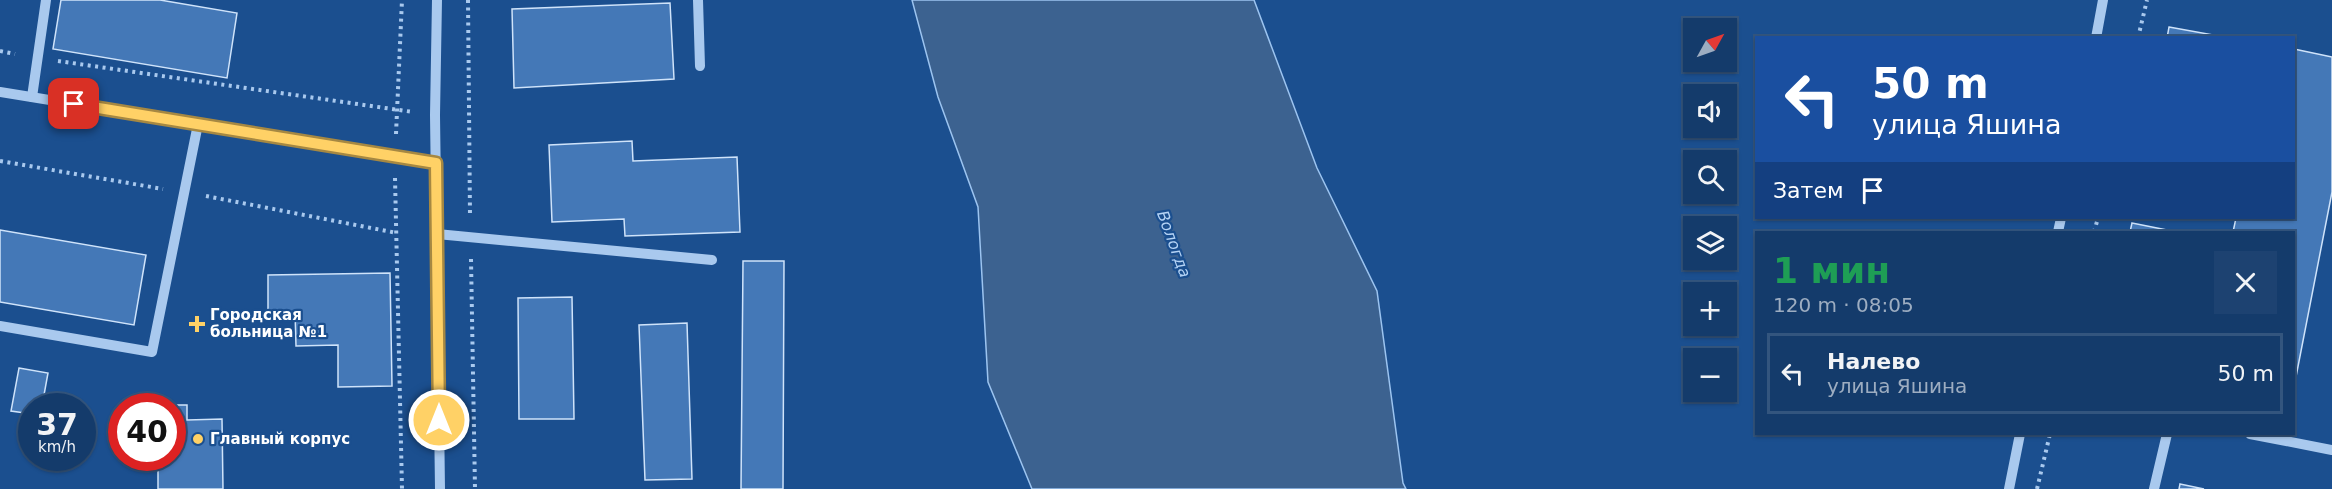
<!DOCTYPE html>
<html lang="ru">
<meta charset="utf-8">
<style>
:root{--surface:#143b6b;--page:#1d4271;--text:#f1f3f6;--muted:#9dadc1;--line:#33557e}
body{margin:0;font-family:"DejaVu Sans",sans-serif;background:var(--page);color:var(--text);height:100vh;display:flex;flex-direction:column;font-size:22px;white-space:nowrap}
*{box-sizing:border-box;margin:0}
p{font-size:20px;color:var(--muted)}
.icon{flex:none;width:33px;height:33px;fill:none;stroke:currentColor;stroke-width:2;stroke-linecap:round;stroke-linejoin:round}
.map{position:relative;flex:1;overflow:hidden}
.side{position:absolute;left:1755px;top:231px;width:540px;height:204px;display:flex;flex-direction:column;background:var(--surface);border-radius:0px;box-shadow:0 2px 4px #0004,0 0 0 2px var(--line)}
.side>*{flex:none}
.hud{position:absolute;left:1755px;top:36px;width:540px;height:183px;border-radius:0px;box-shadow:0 2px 4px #0004,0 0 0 2px var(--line);background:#1a4fa0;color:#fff;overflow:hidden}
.needle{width:39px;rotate:50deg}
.buttons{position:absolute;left:1683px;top:18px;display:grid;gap:12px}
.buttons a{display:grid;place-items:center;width:54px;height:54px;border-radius:0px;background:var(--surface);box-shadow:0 2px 4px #0004,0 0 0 2px var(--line);font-size:30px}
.speed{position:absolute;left:18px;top:393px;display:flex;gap:12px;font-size:30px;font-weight:700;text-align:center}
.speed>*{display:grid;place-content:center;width:78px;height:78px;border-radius:50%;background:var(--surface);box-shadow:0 2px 4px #0004,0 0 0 2px var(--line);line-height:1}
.speed small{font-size:15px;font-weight:400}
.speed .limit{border:9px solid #d22;background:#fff;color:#111}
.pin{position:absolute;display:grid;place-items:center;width:51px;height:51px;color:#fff;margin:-26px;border-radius:12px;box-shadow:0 3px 9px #0006}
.me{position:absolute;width:66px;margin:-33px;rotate:0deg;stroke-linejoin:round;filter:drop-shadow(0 0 4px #0008)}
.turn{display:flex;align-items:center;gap:21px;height:126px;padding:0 18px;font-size:27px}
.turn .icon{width:78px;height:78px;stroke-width:2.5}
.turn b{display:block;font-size:42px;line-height:51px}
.then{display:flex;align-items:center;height:57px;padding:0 18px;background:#0003;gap:12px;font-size:22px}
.round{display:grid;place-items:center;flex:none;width:63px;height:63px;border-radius:0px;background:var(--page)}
.headline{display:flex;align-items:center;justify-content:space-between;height:102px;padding:0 18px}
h1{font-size:36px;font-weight:700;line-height:45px;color:#1e9e55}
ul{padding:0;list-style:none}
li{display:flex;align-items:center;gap:18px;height:81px;margin:0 12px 9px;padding:0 6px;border:3px solid var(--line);border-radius:0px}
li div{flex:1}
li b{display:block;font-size:22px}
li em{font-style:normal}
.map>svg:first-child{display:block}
.water{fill:#3c6290;stroke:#9cc4f0;stroke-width:1.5}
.building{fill:#4478b7;stroke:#cfe3fa;stroke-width:1.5}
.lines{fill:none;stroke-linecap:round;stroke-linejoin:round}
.path{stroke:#a9c9ee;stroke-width:4;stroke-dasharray:3 4.5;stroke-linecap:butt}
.minor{stroke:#a9c9ee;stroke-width:10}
.route-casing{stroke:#a68842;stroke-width:15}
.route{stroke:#ffd166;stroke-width:10}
.poi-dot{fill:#ffd166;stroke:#1b4f8f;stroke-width:2}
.labels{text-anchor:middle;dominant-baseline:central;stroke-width:4.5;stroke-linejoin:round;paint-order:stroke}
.poi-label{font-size:15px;font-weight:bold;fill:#fff;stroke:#1b4f8f;text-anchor:start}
.water-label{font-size:16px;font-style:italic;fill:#b5d3f5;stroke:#1b4f8f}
</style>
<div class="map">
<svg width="2332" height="489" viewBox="0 0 2332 489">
<rect width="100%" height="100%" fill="#1b4f8f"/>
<!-- water -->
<polygon class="water" points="912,0 1254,0 1317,168 1377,291 1403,483 1406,489 1032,489 988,382 978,207 938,97"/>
<!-- building -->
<g class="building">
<polygon points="61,0 160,0 237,13 227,78 53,49"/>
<polygon points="670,3 674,79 514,88 512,9"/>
<polygon points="2169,27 2219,36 2218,38 2167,38"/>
<polygon points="2294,49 2332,57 2332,192 2294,387 2294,232 2233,232 2236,218 2294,218"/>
<polygon points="632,141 633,161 737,157 740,232 625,236 624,219 552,222 549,145"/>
<polygon points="2132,223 2177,232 2130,232"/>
<polygon points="0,230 146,255 134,325 0,302"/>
<polygon points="743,261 784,261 783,489 741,489"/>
<polygon points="390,273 392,386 338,387 338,345 296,346 295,312 268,312 268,275"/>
<polygon points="572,297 574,419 519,419 518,298"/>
<polygon points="687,323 692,479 645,480 639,325"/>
<polygon points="19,368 48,373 42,406 32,406 32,414 11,411"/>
<polygon points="148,405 187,405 187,420 222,419 223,489 158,489 158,458 172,458 172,406"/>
<polygon points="2180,484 2204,489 2179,489"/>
</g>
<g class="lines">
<!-- path -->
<g class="path">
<polyline points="468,0 470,215"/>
<polyline points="2138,38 2147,0"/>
<polyline points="0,51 15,54"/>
<polyline points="58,61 413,112"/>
<polyline points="396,134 402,0"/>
<polyline points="0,161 163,189"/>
<polyline points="395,178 402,489"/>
<polyline points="206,196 397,233"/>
<polyline points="2094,232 2098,218"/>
<polyline points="471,259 475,489"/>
<polyline points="2037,489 2050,434"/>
</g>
<!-- minor -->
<g class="minor">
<polyline points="437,0 435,115 440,489"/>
<polyline points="698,0 700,66"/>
<polyline points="2096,38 2103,0"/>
<polyline points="0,92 436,163"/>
<polyline points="32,97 46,0"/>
<polyline points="2058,232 2061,218"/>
<polyline points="437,234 712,260"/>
<polyline points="0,326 152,352 198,124"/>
<polyline points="2250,434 2332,450"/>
<polyline points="2009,489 2020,434"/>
<polyline points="2154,489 2167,434"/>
</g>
</g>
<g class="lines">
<!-- route casing -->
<g class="route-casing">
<polyline id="route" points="74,104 436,163 439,420"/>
</g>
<!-- route -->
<use href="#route" class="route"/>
</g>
<!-- markers -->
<g class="poi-dot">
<path d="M194 315h6v6h6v6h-6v6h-6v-6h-6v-6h6z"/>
<circle cx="198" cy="439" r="6"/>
</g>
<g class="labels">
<!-- poi labels -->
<g class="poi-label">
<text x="210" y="315">Городская<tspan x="210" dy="17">больница №1</tspan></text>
<text x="210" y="439">Главный корпус</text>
</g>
<!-- water labels -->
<g class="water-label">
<text transform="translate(1174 244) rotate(70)">Вологда</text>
</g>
</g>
</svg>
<div class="buttons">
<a><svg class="needle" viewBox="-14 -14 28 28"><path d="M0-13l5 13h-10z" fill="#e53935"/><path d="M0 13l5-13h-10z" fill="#9dadc1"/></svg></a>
<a><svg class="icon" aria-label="sound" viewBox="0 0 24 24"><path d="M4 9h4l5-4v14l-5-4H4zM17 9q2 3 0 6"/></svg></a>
<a><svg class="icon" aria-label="search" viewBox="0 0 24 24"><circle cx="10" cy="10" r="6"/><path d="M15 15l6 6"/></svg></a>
<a><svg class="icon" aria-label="layers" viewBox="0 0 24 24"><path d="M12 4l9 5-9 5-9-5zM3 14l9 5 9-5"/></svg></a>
<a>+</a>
<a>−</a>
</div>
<div class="speed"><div>37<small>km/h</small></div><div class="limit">40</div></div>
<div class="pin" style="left:74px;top:104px;background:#d93025"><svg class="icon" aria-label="arrive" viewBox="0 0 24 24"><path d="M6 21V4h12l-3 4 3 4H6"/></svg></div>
<svg class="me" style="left:439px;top:420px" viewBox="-20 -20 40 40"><circle r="17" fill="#ffd166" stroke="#fff" stroke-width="3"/><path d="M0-11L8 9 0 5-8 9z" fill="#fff"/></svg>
<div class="hud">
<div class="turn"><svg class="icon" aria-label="left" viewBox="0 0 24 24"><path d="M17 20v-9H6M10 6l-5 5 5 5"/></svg><div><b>50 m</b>улица Яшина</div></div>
<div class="then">Затем<svg class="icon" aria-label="arrive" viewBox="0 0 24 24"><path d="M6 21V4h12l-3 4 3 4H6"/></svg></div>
</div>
<section class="side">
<div class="headline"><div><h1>1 мин</h1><p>120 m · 08:05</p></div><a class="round"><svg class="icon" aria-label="close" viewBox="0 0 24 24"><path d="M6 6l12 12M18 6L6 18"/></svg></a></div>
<ul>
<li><svg class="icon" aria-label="left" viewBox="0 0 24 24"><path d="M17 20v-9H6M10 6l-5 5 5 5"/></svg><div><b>Налево</b><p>улица Яшина</p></div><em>50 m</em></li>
</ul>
</section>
</div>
